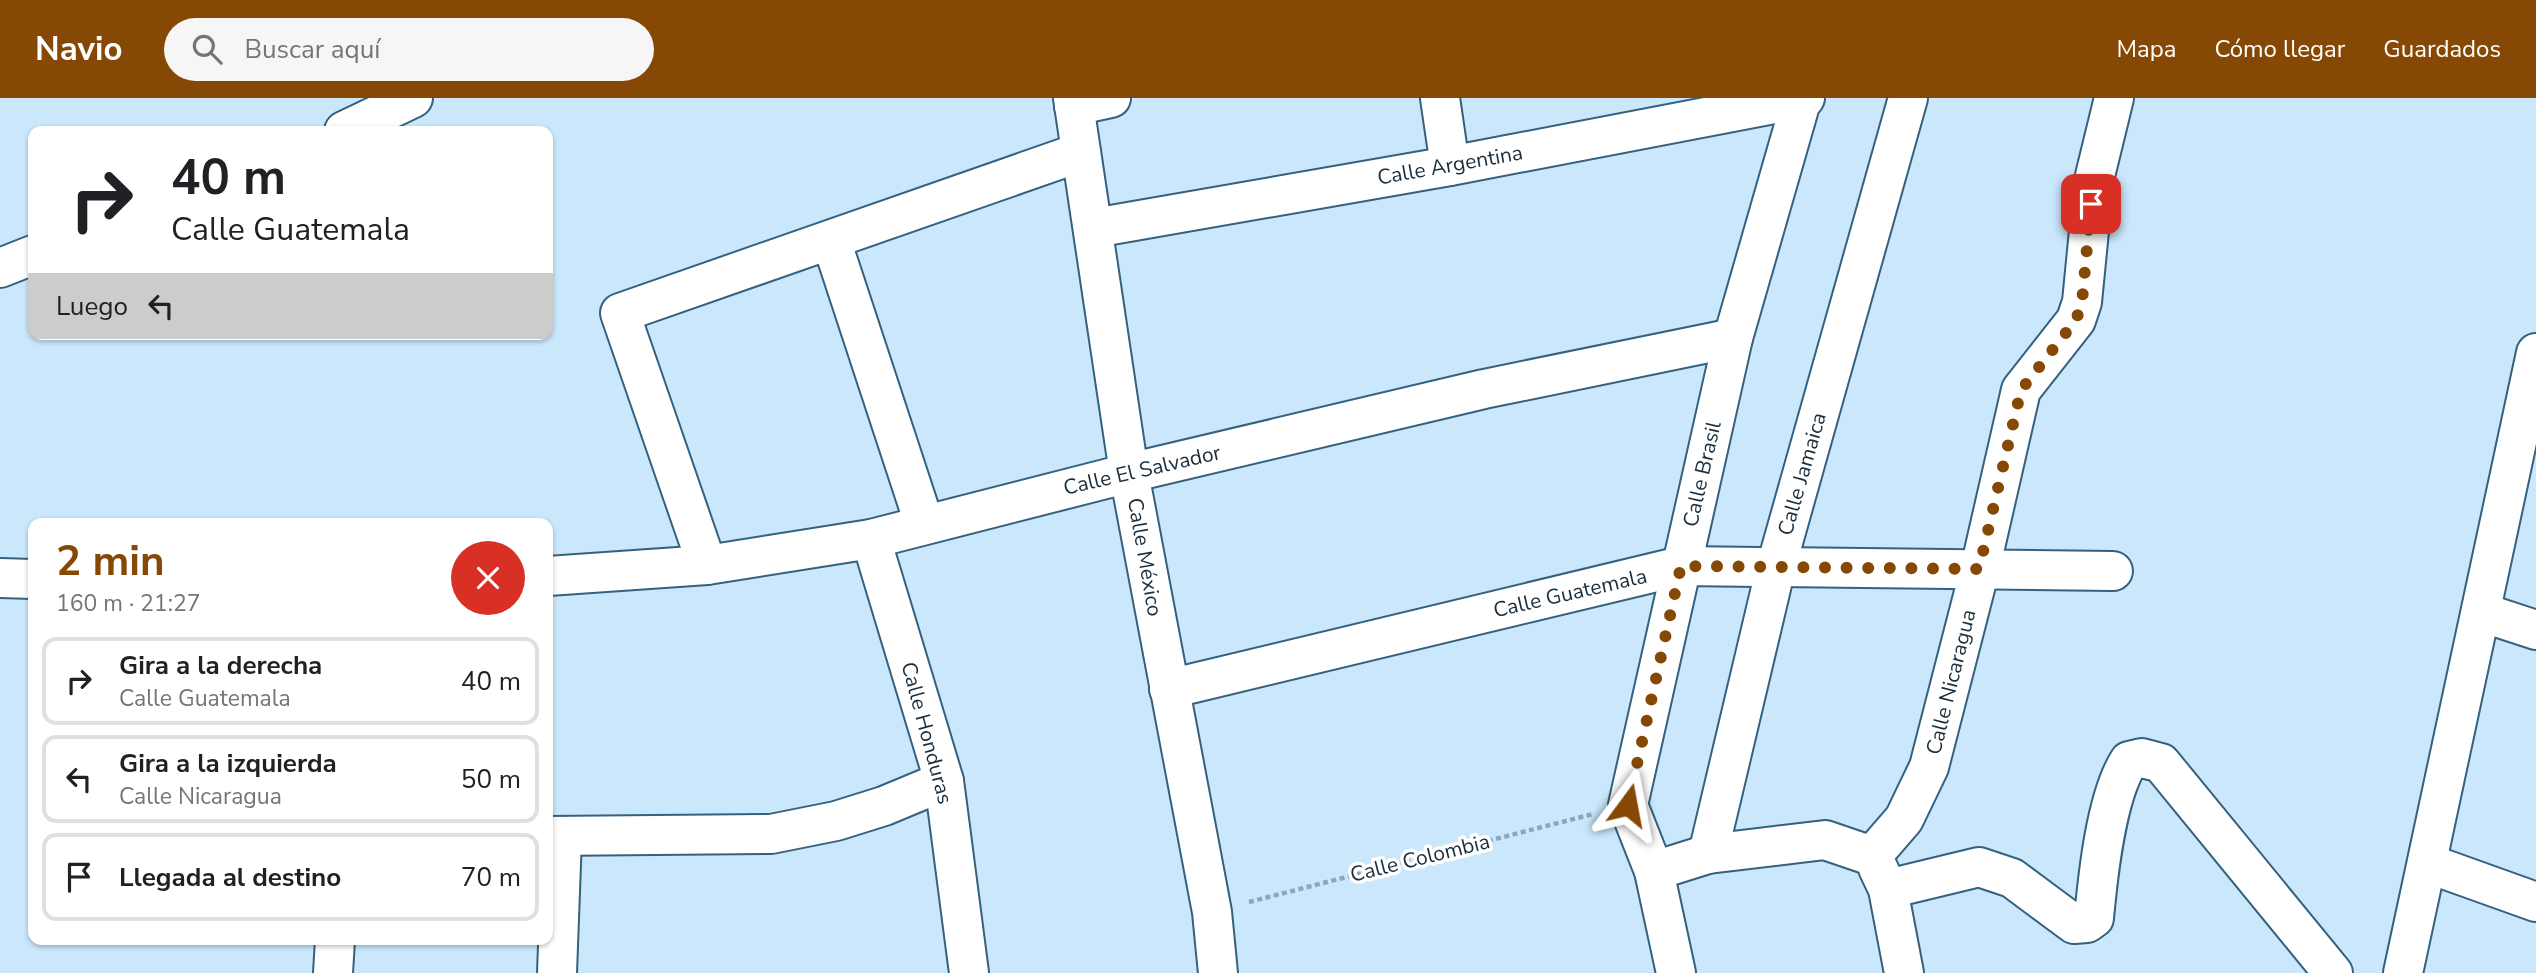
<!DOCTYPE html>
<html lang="es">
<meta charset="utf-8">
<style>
:root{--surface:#fff;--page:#f6f6f6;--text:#202124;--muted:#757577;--line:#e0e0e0;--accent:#864905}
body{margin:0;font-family:"Nunito Sans",sans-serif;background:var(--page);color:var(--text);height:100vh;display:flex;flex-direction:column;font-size:26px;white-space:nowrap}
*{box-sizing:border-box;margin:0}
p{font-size:23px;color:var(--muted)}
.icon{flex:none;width:38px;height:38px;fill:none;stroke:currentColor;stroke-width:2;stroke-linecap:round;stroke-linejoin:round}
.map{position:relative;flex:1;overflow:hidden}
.drawer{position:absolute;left:28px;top:420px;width:525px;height:427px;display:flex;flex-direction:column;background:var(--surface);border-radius:14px;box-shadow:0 2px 5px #0004}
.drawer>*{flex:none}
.guide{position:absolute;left:28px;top:28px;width:525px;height:214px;border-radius:14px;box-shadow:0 2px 5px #0004;background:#fff;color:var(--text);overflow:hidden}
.pin{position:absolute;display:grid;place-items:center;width:60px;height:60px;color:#fff;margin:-30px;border-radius:14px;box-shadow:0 4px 10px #0006}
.me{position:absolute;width:77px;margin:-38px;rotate:13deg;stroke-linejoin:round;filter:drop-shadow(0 0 5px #0008)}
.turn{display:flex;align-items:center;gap:24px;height:147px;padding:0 28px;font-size:32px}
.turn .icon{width:91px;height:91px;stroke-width:2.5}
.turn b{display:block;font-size:49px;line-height:60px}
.then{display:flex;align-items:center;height:66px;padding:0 28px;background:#0003;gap:14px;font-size:26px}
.round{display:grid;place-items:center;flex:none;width:74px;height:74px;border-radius:37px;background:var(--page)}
.summary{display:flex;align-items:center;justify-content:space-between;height:119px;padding:0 28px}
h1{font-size:42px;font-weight:700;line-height:52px;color:var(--accent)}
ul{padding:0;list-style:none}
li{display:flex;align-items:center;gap:21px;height:88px;margin:0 14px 10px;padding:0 14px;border:4px solid var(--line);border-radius:14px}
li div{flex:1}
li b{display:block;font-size:26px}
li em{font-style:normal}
header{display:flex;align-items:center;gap:42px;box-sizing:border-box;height:98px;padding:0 35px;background:var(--accent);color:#fff}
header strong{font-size:33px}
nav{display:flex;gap:38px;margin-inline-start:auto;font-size:24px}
.search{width:490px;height:63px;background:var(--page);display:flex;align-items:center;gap:18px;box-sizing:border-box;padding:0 24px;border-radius:38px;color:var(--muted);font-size:26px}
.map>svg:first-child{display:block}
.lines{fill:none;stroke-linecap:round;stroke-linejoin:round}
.minor-casing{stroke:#34617f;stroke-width:42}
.tertiary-casing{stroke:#34617f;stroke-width:42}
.path{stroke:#8da7b9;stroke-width:4.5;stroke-dasharray:5 3.5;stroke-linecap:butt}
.minor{stroke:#fff;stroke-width:38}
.tertiary{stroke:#fff;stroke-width:38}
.route{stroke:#864905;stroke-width:12;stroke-dasharray:0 21.6}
.labels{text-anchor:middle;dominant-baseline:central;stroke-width:7;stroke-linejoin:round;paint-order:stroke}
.street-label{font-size:21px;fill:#1b2e3b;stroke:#fff}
</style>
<header>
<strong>Navio</strong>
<div class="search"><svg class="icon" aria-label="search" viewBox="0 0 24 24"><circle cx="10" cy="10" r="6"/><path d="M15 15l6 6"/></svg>Buscar aquí</div>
<nav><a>Mapa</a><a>Cómo llegar</a><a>Guardados</a></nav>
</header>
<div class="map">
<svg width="2536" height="875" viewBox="0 0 2536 875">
<rect width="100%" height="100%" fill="#cae7fc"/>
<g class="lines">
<!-- minor casing -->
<g class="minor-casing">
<g id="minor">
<polyline points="1440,0 1450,68"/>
<polyline points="1074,8 1111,0"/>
<polyline points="344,33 413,0"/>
<polyline points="1094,130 1450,68 1805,0"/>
<polyline points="831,142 924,425"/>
<polyline points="0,170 33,157"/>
<polyline points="1129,375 1484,291 1733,240"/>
<polyline points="871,441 944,683 969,875"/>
<polyline points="707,467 620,215 1081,54"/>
<polyline points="2481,514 2536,532"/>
<polyline points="1169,591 1681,468 2113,473"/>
<polyline points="548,738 771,736 836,723 884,708 944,683"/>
<polyline points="1708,756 1776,469 1908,0"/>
<polyline points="1872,758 1904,721 1929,669 1980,471 2021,292 2076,222 2082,204 2094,82 2114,0"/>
<polyline points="2427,765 2536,804"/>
<polyline points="1878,770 1888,791 1904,875"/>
<polyline points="1654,773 1708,756 1825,742 1872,758"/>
<path d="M1888 791 1979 769 2012 780 2074 826 2087 825 2094 820C2098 777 2106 699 2129 663L2142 660 2161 665 2333 875"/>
<polyline points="333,875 335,842"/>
<polyline points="557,875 562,739"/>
<polyline points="1676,875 1654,773 1628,707 1733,240 1802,0"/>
<polyline points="2403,875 2536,255"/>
</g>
</g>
<!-- tertiary casing -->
<g class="tertiary-casing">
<g id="tertiary">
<polyline points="1073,0 1129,375 1212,814 1218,875"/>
<polyline points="548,478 707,467 871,441 1129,375"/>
<polyline points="0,480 33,481"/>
</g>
</g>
<!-- path -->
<polyline class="path" points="1249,804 1593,716"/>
<!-- minor -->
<use href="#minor" class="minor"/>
<!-- tertiary -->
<use href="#tertiary" class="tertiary"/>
</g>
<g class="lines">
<!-- route -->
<polyline class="route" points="1628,707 1681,468 1979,471 2021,292 2076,222 2082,204 2091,106"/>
</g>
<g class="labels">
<!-- street labels -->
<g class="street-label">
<text transform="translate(1450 67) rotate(-10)">Calle Argentina</text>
<text transform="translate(1142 372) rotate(-13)">Calle El Salvador</text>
<text transform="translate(1702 376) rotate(-77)">Calle Brasil</text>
<text transform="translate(1802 376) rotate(-74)">Calle Jamaica</text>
<text transform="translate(1145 459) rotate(80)">Calle México</text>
<text transform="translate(1570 495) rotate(-13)">Calle Guatemala</text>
<text transform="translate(1951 584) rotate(-76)">Calle Nicaragua</text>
<text transform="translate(927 635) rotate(75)">Calle Honduras</text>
<text transform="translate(1420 760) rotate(-14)">Calle Colombia</text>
</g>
</g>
</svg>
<div class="pin" style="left:2091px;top:106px;background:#d93025"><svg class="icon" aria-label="arrive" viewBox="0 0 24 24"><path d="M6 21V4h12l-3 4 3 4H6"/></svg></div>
<svg class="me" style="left:1628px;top:707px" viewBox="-20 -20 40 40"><path d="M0-17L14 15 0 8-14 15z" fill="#864905" stroke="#fff" stroke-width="4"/></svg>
<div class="guide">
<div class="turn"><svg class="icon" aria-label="right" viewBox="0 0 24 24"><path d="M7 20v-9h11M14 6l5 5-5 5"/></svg><div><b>40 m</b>Calle Guatemala</div></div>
<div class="then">Luego<svg class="icon" aria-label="left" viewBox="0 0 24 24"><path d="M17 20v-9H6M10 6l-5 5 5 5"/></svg></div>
</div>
<section class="drawer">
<div class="summary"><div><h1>2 min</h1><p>160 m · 21:27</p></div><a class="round" style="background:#d93025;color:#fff"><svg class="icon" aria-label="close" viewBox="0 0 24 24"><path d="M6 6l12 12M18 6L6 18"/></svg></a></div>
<ul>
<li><svg class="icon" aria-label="right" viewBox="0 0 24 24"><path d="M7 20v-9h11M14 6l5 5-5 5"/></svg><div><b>Gira a la derecha</b><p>Calle Guatemala</p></div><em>40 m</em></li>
<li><svg class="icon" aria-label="left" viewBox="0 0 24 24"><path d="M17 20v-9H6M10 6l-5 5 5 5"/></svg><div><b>Gira a la izquierda</b><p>Calle Nicaragua</p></div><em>50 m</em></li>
<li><svg class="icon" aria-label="arrive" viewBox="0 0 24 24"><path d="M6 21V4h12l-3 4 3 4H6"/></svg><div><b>Llegada al destino</b></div><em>70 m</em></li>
</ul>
</section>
</div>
